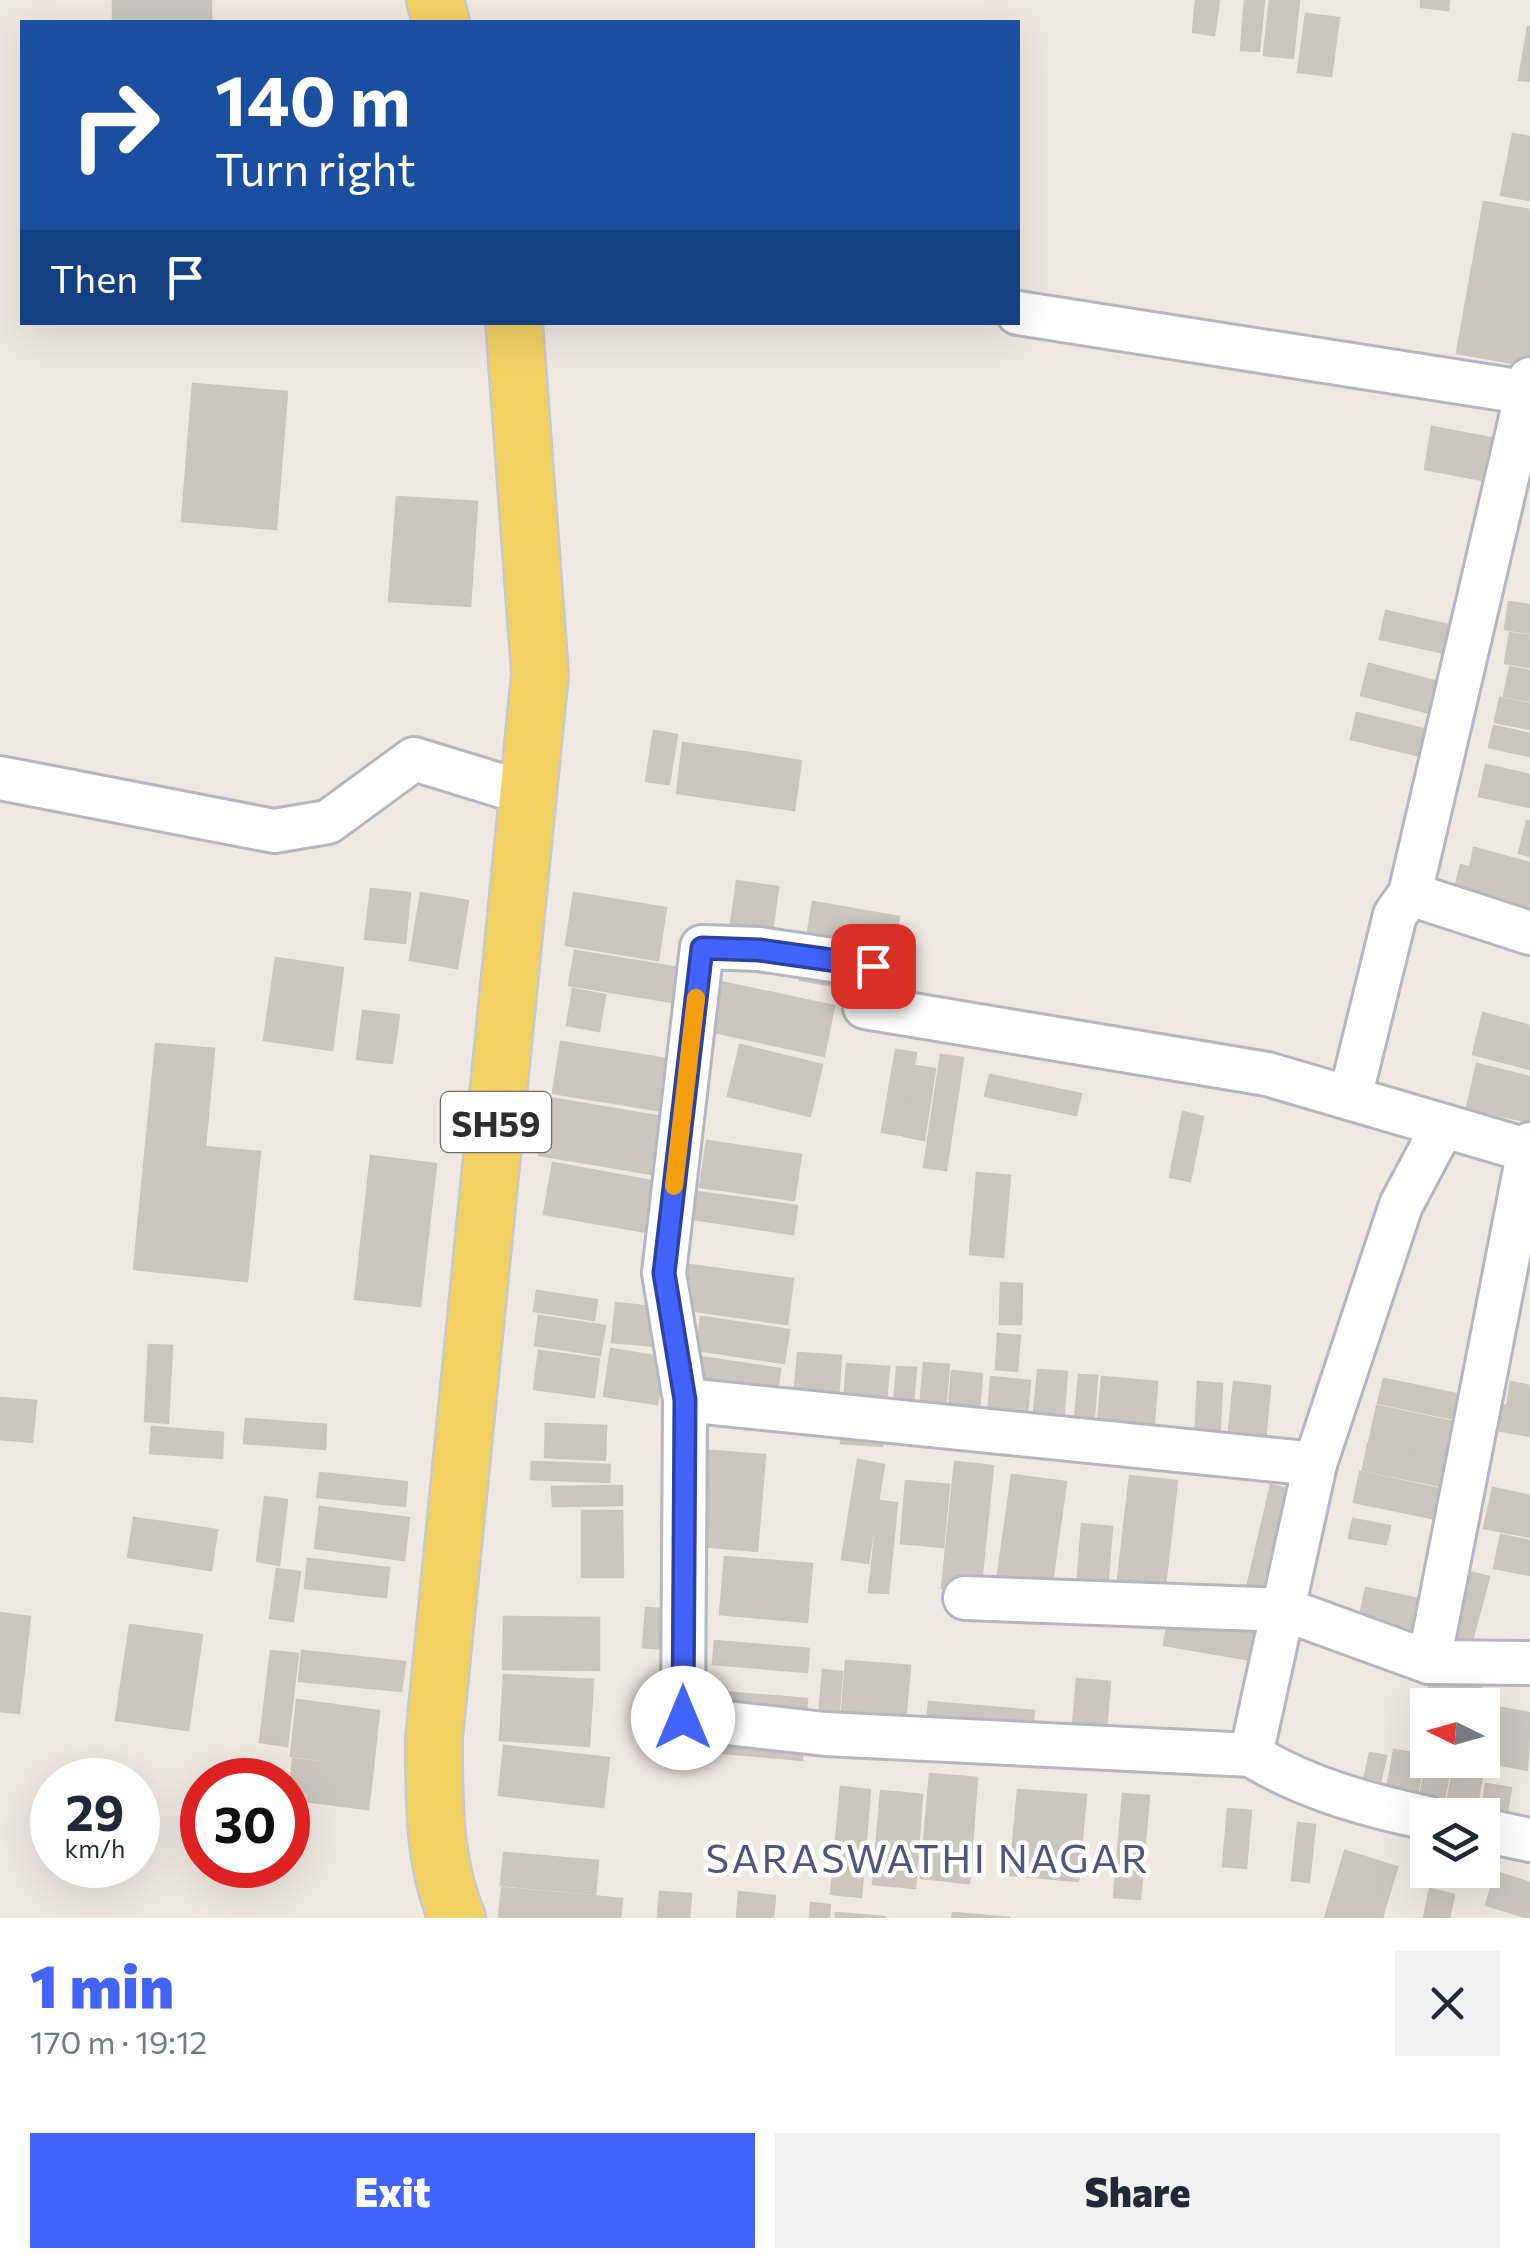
<!DOCTYPE html>
<meta charset="utf-8">
<style>
:root{--surface:#fff;--page:#f2f2f3;--text:#1f2937;--muted:#747a83;--accent:#4264fb}
body{margin:0;font-family:Commissioner,sans-serif;background:var(--page);color:var(--text);height:100vh;display:flex;flex-direction:column;font-size:38px;white-space:nowrap}
*{box-sizing:border-box;margin:0}
p{font-size:32px;color:var(--muted)}
.icon{flex:none;width:55px;height:55px;fill:none;stroke:currentColor;stroke-width:2;stroke-linecap:round;stroke-linejoin:round}
.map{position:relative;height:1918px;overflow:hidden}
.sheet{display:flex;flex-direction:column;background:var(--surface);flex:1}
.sheet>*{flex:none}
.hud{position:absolute;left:20px;top:20px;width:1000px;height:305px;border-radius:0px;box-shadow:0 10px 40px #0002;background:#1a4fa0;color:#fff;overflow:hidden}
.needle{width:65px;rotate:275deg}
.fabs{position:absolute;left:1410px;top:1688px;display:grid;gap:20px}
.fabs a{display:grid;place-items:center;width:90px;height:90px;border-radius:0px;background:var(--surface);box-shadow:0 10px 40px #0002;font-size:50px}
.speed{position:absolute;left:30px;top:1758px;display:flex;gap:20px;font-size:50px;font-weight:700;text-align:center}
.speed>*{display:grid;place-content:center;width:130px;height:130px;border-radius:50%;background:var(--surface);box-shadow:0 10px 40px #0002;line-height:1}
.speed small{font-size:25px;font-weight:400}
.speed .limit{border:15px solid #d22;background:#fff;color:#111}
.pin{position:absolute;display:grid;place-items:center;width:85px;height:85px;color:#fff;margin:-42px;border-radius:20px;box-shadow:0 5px 15px #0006}
.me{position:absolute;width:110px;margin:-55px;rotate:0deg;stroke-linejoin:round;filter:drop-shadow(0 0 8px #0008)}
.turn{display:flex;align-items:center;gap:35px;height:210px;padding:0 30px;font-size:45px}
.turn .icon{width:130px;height:130px;stroke-width:2.5}
.turn b{display:block;font-size:70px;line-height:85px}
.then{display:flex;align-items:center;height:95px;padding:0 30px;background:#0003;gap:20px;font-size:38px}
.round{display:grid;place-items:center;flex:none;width:105px;height:105px;border-radius:0px;background:var(--page)}
.overview{display:flex;align-items:center;justify-content:space-between;height:170px;padding:0 30px}
h1{font-size:60px;font-weight:800;line-height:75px;color:var(--accent)}
.action{display:flex;gap:20px;margin-top:auto;padding:20px 30px}
.action a{flex:1;height:115px;border-radius:0px;background:var(--accent);color:#fff;font-size:40px;font-weight:800;line-height:115px;text-align:center}
.action a+a{background:var(--page);color:var(--text)}
.map>svg:first-child{display:block}
.building{fill:#cbc7bf;stroke:#cbc5ba;stroke-width:2.5}
.lines{fill:none;stroke-linecap:round;stroke-linejoin:round}
.street-casing{stroke:#b4b7c1;stroke-width:48}
.primary-casing{stroke:#c9c9c9;stroke-width:60}
.street{stroke:#fff;stroke-width:42}
.primary{stroke:#f2d163;stroke-width:55}
.route-casing{stroke:#2b41a3;stroke-width:25}
.route{stroke:#4264fb;stroke-width:18}
.slow{stroke:#f59e0b;stroke-width:18}
.labels{text-anchor:middle;dominant-baseline:central;stroke-width:9;stroke-linejoin:round;paint-order:stroke}
.shield{fill:#fff;stroke:#6d6d6d;stroke-width:2.5}
.shield-label{font-size:35px;font-weight:bold;fill:#2e2e2e}
.neighbourhood-label{font-size:40px;letter-spacing:2.5px;fill:#4d5680;stroke:#fff}
</style>
<div class="map">
<svg width="1530" height="1918" viewBox="0 0 1530 1918">
<rect width="100%" height="100%" fill="#efe9e1"/>
<!-- building -->
<g class="building">
<rect x="113" y="0" width="98" height="22"/>
<polygon points="1196,0 1219,0 1214,35 1193,32"/>
<polygon points="1245,0 1264,0 1259,51 1241,50"/>
<polygon points="1270,0 1299,0 1293,58 1264,55"/>
<polygon points="1421,0 1449,0 1448,10 1421,7"/>
<polygon points="1306,14 1339,18 1331,76 1298,72"/>
<polygon points="1528,27 1530,27 1530,81 1519,80"/>
<polygon points="1513,134 1530,137 1530,200 1501,195"/>
<polygon points="1484,202 1530,210 1530,366 1457,353"/>
<polygon points="193,384 287,392 276,529 182,521"/>
<polygon points="1432,427 1522,444 1514,486 1425,469"/>
<polygon points="397,497 477,502 470,606 389,601"/>
<polygon points="1509,602 1530,605 1530,633 1505,629"/>
<polygon points="1386,611 1461,628 1455,655 1380,639"/>
<polygon points="1510,633 1530,636 1530,667 1505,663"/>
<polygon points="1369,664 1457,687 1449,718 1361,695"/>
<polygon points="1510,667 1530,671 1530,701 1504,696"/>
<polygon points="1500,698 1530,704 1530,729 1495,722"/>
<polygon points="1357,713 1435,732 1429,758 1351,739"/>
<polygon points="1494,726 1530,734 1530,756 1489,747"/>
<polygon points="654,731 677,735 669,784 646,781"/>
<polygon points="683,743 801,761 794,810 677,793"/>
<polygon points="1486,765 1530,775 1530,807 1479,796"/>
<polygon points="1527,821 1530,821 1530,856 1519,853"/>
<polygon points="1474,848 1530,863 1530,930 1450,909 1461,865 1470,868"/>
<polygon points="737,881 778,887 766,973 725,967"/>
<polygon points="371,889 410,893 405,943 365,939"/>
<polygon points="421,893 468,901 457,968 410,960"/>
<polygon points="574,893 666,908 658,960 566,945"/>
<polygon points="813,902 899,917 886,995 800,980"/>
<polygon points="575,951 691,970 685,1004 569,985"/>
<polygon points="276,958 343,968 332,1050 264,1040"/>
<polygon points="720,982 834,1006 824,1056 710,1031"/>
<polygon points="573,989 605,995 599,1031 567,1025"/>
<polygon points="363,1011 399,1015 392,1063 357,1059"/>
<polygon points="1483,1013 1530,1026 1530,1069 1473,1054"/>
<polygon points="561,1042 691,1063 682,1114 553,1093"/>
<polygon points="156,1044 214,1049 205,1147 260,1152 247,1281 134,1269"/>
<polygon points="740,1045 822,1065 810,1116 728,1096"/>
<polygon points="896,1050 916,1053 902,1135 882,1132"/>
<polygon points="941,1055 963,1058 946,1170 924,1167"/>
<polygon points="1477,1064 1530,1077 1530,1122 1467,1108"/>
<polygon points="915,1066 935,1069 924,1140 904,1136"/>
<polygon points="990,1075 1081,1094 1076,1115 985,1096"/>
<polygon points="549,1098 686,1121 677,1178 539,1155"/>
<polygon points="1183,1112 1203,1117 1190,1181 1170,1177"/>
<polygon points="707,1141 801,1155 794,1200 700,1187"/>
<polygon points="371,1156 436,1164 420,1306 355,1299"/>
<polygon points="553,1163 673,1185 664,1235 544,1214"/>
<polygon points="977,1173 1010,1176 1003,1257 970,1254"/>
<polygon points="697,1192 797,1206 793,1234 693,1219"/>
<polygon points="689,1265 793,1279 787,1324 682,1309"/>
<polygon points="1001,1283 1022,1284 1021,1324 1000,1324"/>
<polygon points="537,1291 597,1300 594,1320 534,1311"/>
<polygon points="616,1303 671,1309 667,1347 612,1342"/>
<polygon points="539,1316 605,1326 600,1355 535,1345"/>
<polygon points="701,1317 789,1330 784,1363 697,1350"/>
<polygon points="998,1334 1020,1336 1017,1371 996,1369"/>
<polygon points="149,1345 172,1346 168,1423 145,1421"/>
<polygon points="611,1349 665,1358 657,1404 604,1396"/>
<polygon points="539,1351 599,1359 594,1397 534,1389"/>
<polygon points="798,1353 841,1356 836,1424 792,1421"/>
<polygon points="680,1354 780,1369 772,1431 672,1417"/>
<polygon points="924,1363 949,1365 943,1434 918,1432"/>
<polygon points="847,1364 889,1367 882,1446 841,1443"/>
<polygon points="897,1367 916,1368 910,1442 891,1441"/>
<polygon points="1038,1370 1067,1372 1061,1450 1031,1447"/>
<polygon points="952,1371 982,1374 977,1434 947,1432"/>
<polygon points="1079,1375 1097,1376 1091,1454 1072,1452"/>
<polygon points="991,1377 1030,1381 1024,1445 986,1442"/>
<polygon points="1102,1377 1157,1382 1151,1463 1095,1458"/>
<polygon points="1384,1379 1475,1398 1470,1422 1378,1403"/>
<polygon points="1198,1382 1222,1384 1218,1462 1194,1460"/>
<polygon points="1234,1382 1270,1386 1264,1453 1227,1450"/>
<polygon points="1511,1382 1530,1386 1530,1436 1486,1428 1490,1404 1507,1406"/>
<polygon points="0,1398 36,1401 32,1442 0,1439"/>
<polygon points="1377,1406 1463,1424 1456,1460 1369,1443"/>
<polygon points="246,1419 326,1425 325,1449 244,1443"/>
<polygon points="546,1424 606,1426 605,1460 545,1457"/>
<polygon points="152,1427 223,1433 222,1458 150,1453"/>
<polygon points="1368,1444 1456,1462 1451,1488 1363,1470"/>
<polygon points="699,1450 765,1455 757,1551 691,1545"/>
<polygon points="858,1460 884,1465 868,1563 842,1559"/>
<polygon points="532,1462 610,1465 609,1482 531,1479"/>
<polygon points="955,1462 993,1466 980,1592 942,1588"/>
<polygon points="1360,1472 1453,1492 1447,1521 1354,1502"/>
<polygon points="320,1473 407,1482 405,1506 317,1497"/>
<polygon points="1012,1475 1066,1482 1051,1589 997,1581"/>
<polygon points="1130,1476 1177,1481 1161,1620 1114,1614"/>
<polygon points="906,1481 949,1485 943,1547 901,1543"/>
<polygon points="1271,1485 1312,1495 1284,1615 1243,1605"/>
<polygon points="622,1486 622,1505 553,1506 552,1487"/>
<polygon points="1493,1488 1530,1496 1530,1537 1484,1528"/>
<polygon points="265,1497 287,1500 279,1565 257,1561"/>
<polygon points="879,1501 897,1503 888,1593 869,1592"/>
<polygon points="320,1507 409,1518 404,1560 315,1548"/>
<polygon points="582,1511 622,1511 623,1577 582,1577"/>
<polygon points="134,1518 217,1530 211,1570 128,1557"/>
<polygon points="1353,1519 1390,1526 1386,1544 1349,1538"/>
<polygon points="1082,1524 1112,1527 1107,1590 1077,1588"/>
<polygon points="1501,1535 1530,1541 1530,1575 1494,1568"/>
<polygon points="725,1557 812,1564 807,1622 720,1614"/>
<polygon points="308,1559 389,1568 386,1597 305,1588"/>
<polygon points="277,1569 300,1572 293,1621 270,1618"/>
<polygon points="1458,1569 1489,1577 1468,1655 1437,1646"/>
<polygon points="1366,1588 1418,1599 1409,1641 1357,1630"/>
<polygon points="646,1608 692,1611 689,1651 643,1647"/>
<polygon points="0,1613 30,1617 19,1713 0,1711"/>
<polygon points="1169,1615 1257,1629 1252,1660 1164,1645"/>
<polygon points="504,1617 599,1618 599,1670 503,1669"/>
<polygon points="130,1625 202,1635 188,1730 116,1720"/>
<polygon points="715,1641 809,1649 807,1672 713,1664"/>
<polygon points="271,1651 298,1654 287,1746 260,1742"/>
<polygon points="302,1651 405,1662 401,1691 299,1681"/>
<polygon points="846,1661 910,1666 902,1754 839,1749"/>
<polygon points="823,1670 842,1672 836,1742 817,1740"/>
<polygon points="504,1675 593,1680 589,1746 500,1740"/>
<polygon points="1431,1676 1481,1685 1477,1705 1428,1705 1428,1752 1418,1750"/>
<polygon points="1077,1679 1110,1682 1103,1763 1070,1760"/>
<polygon points="721,1692 807,1699 802,1760 715,1752"/>
<polygon points="297,1700 379,1711 373,1766 291,1756"/>
<polygon points="929,1702 1034,1711 1029,1765 924,1756"/>
<polygon points="1501,1708 1530,1713 1527,1770 1491,1763"/>
<polygon points="504,1746 609,1758 603,1807 499,1795"/>
<polygon points="1394,1750 1424,1755 1412,1824 1382,1819"/>
<polygon points="1370,1753 1386,1756 1370,1827 1354,1823"/>
<polygon points="293,1759 373,1768 368,1809 289,1799"/>
<polygon points="1454,1766 1483,1771 1475,1815 1445,1815"/>
<polygon points="1426,1767 1449,1772 1441,1815 1428,1815 1428,1843 1411,1840"/>
<polygon points="930,1774 977,1778 969,1883 921,1878"/>
<polygon points="1486,1784 1511,1788 1500,1852 1481,1815"/>
<polygon points="841,1787 870,1790 861,1897 831,1894"/>
<polygon points="1018,1790 1086,1795 1078,1881 1010,1875"/>
<polygon points="881,1791 922,1795 915,1888 873,1884"/>
<polygon points="1123,1794 1149,1796 1140,1899 1114,1897"/>
<polygon points="1228,1809 1251,1811 1246,1868 1223,1866"/>
<polygon points="1298,1823 1315,1825 1309,1882 1292,1880"/>
<polygon points="1345,1851 1397,1867 1382,1918 1325,1918"/>
<polygon points="504,1853 598,1861 595,1894 501,1885"/>
<polygon points="1496,1872 1530,1883 1529,1918 1486,1905"/>
<polygon points="502,1888 622,1899 620,1918 499,1918"/>
<polygon points="1430,1889 1454,1895 1449,1918 1424,1918"/>
<polygon points="660,1892 691,1894 689,1918 658,1918"/>
<polygon points="739,1892 775,1896 773,1918 737,1918"/>
<polygon points="811,1903 830,1905 829,1918 810,1918"/>
<polygon points="836,1913 884,1917 884,1918 836,1918"/>
<polygon points="953,1913 1010,1918 952,1918"/>
</g>
<g class="lines">
<!-- street casing -->
<g class="street-casing">
<g id="street">
<polyline points="1018,313 1530,393"/>
<polyline points="0,778 274,831 328,822 414,759 528,794"/>
<polyline points="1410,894 1530,933"/>
<path d="M873 966 759 949 702 947 664 1273 685 1400 683 1718 825 1734 1251 1755C1305 1788 1366 1805 1428 1818"/>
<polyline points="865,1007 1267,1074 1530,1151"/>
<polyline points="1350,1098 1395,915 1410,894 1530,379"/>
<polyline points="685,1400 1315,1464"/>
<polyline points="965,1598 1286,1610 1429,1662 1530,1663"/>
<polyline points="1429,1662 1530,1144"/>
<polyline points="1251,1755 1315,1464 1401,1205 1443,1126"/>
<polyline points="1482,1830 1530,1840"/>
</g>
</g>
<!-- primary casing -->
<g class="primary-casing">
<g id="primary">
<polyline points="435,0 441,22"/>
<path d="M457 1918C433 1861 434 1799 434 1738L540 674 514 322"/>
</g>
</g>
<!-- street -->
<use href="#street" class="street"/>
<!-- primary -->
<use href="#primary" class="primary"/>
</g>
<g class="lines">
<!-- route casing -->
<g class="route-casing">
<polyline id="route" points="683,1718 685,1400 664,1273 702,948 759,950 873,966"/>
</g>
<!-- route -->
<use href="#route" class="route"/>
<!-- slow -->
<polyline class="slow" points="674,1186 696,998"/>
</g>
<g class="labels">
<!-- shield labels -->
<rect class="shield" x="441" y="1092" width="110" height="60" rx="8"/>
<g class="shield-label">
<text x="496" y="1122">SH59</text>
</g>
<!-- neighbourhood labels -->
<g class="neighbourhood-label">
<text x="928" y="1856">SARASWATHI NAGAR</text>
</g>
</g>
</svg>
<div class="fabs">
<a><svg class="needle" viewBox="-14 -14 28 28"><path d="M0-13l5 13h-10z" fill="#e53935"/><path d="M0 13l5-13h-10z" fill="#747a83"/></svg></a>
<a><svg class="icon" aria-label="layers" viewBox="0 0 24 24"><path d="M12 4l9 5-9 5-9-5zM3 14l9 5 9-5"/></svg></a>
</div>
<div class="speed"><div>29<small>km/h</small></div><div class="limit">30</div></div>
<div class="pin" style="left:873px;top:966px;background:#d93025"><svg class="icon" aria-label="arrive" viewBox="0 0 24 24"><path d="M6 21V4h12l-3 4 3 4H6"/></svg></div>
<svg class="me" style="left:683px;top:1718px" viewBox="-20 -20 40 40"><circle r="19" fill="#fff"/><path d="M0-13L10 11 0 6-10 11z" fill="#4264fb"/></svg>
<div class="hud">
<div class="turn"><svg class="icon" aria-label="right" viewBox="0 0 24 24"><path d="M7 20v-9h11M14 6l5 5-5 5"/></svg><div><b>140 m</b>Turn right</div></div>
<div class="then">Then<svg class="icon" aria-label="arrive" viewBox="0 0 24 24"><path d="M6 21V4h12l-3 4 3 4H6"/></svg></div>
</div>
</div>
<section class="sheet">
<div class="overview"><div><h1>1 min</h1><p>170 m · 19:12</p></div><a class="round"><svg class="icon" aria-label="close" viewBox="0 0 24 24"><path d="M6 6l12 12M18 6L6 18"/></svg></a></div>
<div class="action"><a>Exit</a><a>Share</a></div>
</section>
